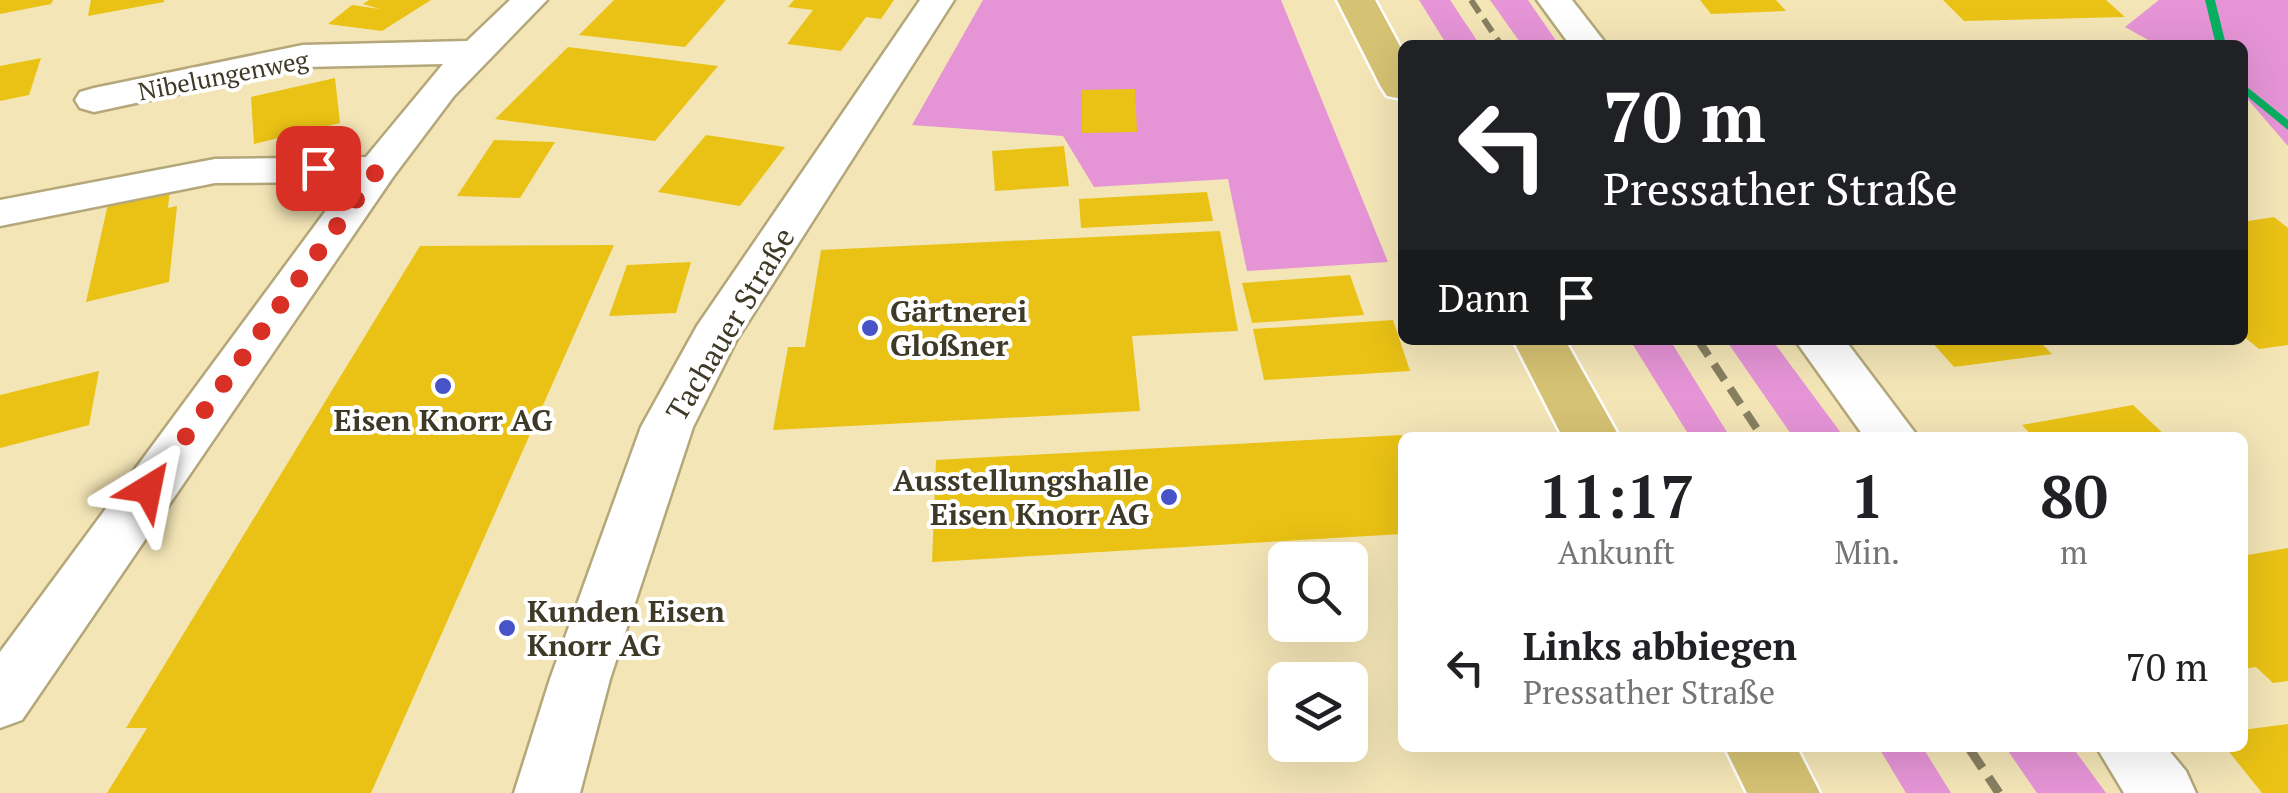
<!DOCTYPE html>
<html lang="de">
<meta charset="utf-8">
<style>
:root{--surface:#fff;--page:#f6f6f6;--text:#202124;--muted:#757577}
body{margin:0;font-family:"PT Serif",serif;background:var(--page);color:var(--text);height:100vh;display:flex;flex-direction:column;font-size:38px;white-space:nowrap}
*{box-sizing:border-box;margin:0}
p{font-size:32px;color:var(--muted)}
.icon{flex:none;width:55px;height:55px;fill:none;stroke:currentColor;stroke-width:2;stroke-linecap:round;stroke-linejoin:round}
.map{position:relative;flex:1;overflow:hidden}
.details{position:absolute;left:1398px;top:432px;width:850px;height:320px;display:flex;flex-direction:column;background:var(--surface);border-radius:15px;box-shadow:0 10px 40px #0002}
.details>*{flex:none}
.guide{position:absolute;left:1398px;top:40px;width:850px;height:305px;border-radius:15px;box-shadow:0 10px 40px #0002;background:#202124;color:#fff;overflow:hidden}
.tools{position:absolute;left:1268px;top:542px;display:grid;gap:20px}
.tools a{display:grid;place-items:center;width:100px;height:100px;border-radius:15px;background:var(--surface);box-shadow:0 10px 40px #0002;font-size:50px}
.pin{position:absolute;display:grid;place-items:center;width:85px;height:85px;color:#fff;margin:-42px;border-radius:20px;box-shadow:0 5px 15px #0006}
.me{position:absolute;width:110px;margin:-55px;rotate:35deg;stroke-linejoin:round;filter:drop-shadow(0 0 8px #0008)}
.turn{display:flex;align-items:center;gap:35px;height:210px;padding:0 40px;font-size:45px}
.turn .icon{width:130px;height:130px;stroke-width:2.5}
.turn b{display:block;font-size:70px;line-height:85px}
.then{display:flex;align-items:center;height:95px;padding:0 40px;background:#0003;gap:20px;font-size:38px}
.eta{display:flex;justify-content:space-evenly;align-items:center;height:170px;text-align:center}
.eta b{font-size:60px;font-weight:600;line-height:70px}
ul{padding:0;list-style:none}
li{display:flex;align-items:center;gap:30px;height:130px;padding:0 40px}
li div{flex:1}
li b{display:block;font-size:38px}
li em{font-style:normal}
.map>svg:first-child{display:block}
.green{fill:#e594d6}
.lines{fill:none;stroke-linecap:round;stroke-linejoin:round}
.stream{fill:#09af60;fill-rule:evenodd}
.building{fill:#eac215}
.minor-casing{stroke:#b4a779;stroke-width:5}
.major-casing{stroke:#fff;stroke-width:5}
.minor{fill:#fff;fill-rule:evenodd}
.major{fill:#d6c273;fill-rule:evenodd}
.rail-far2{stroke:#887f61;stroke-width:6;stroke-dasharray:15 8;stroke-linecap:butt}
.rail-far1{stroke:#887f61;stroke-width:8;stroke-dasharray:19 10;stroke-linecap:butt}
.rail{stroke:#887f61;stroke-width:9;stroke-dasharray:24 11;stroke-linecap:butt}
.route{stroke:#d93025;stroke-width:18;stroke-dasharray:0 32.4}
.poi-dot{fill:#4753c7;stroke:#fff;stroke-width:4}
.labels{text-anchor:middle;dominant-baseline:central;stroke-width:8;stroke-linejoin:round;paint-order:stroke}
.far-street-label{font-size:25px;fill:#3f3a27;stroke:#fff}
.poi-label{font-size:30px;font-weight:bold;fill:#3f3a27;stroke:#fff;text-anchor:start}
.street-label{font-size:30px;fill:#3f3a27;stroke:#fff}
</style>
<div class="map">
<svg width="2288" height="793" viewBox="0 0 2288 793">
<rect width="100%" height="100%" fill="#f3e5b6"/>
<!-- green -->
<g class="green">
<polygon points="983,0 1281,0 1388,262 1247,271 1228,179 1094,187 1063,136 912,125"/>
<polygon points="1419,0 1450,0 1480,45 1447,45"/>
<polygon points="1490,0 1528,0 1559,45 1522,45"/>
<polygon points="2159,0 2288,0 2288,146 2243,94 2242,45 2157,45 2125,27"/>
<polygon points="1630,340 1670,340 1730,437 1690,437"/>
<polygon points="1726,340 1772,340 1844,437 1793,437"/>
<polygon points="1879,748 1923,748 1951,793 1906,793"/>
<polygon points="2006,748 2073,748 2106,793 2037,793"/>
</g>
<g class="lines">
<!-- stream -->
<g class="stream">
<polygon points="2205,0 2215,0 2226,45 2216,45"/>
<polygon points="2242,83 2288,120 2288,130 2242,92"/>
</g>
</g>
<!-- building -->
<g class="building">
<polygon points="0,0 53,0 51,4 0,14"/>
<polygon points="91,0 164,0 164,2 88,16"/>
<polygon points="369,0 431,0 382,31 328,24 352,5 380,9 363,4"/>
<polygon points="614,0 726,0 685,47 579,35"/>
<polygon points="794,0 894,0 881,19 866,17 841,51 787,44 813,10 788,7"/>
<polygon points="1700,0 1776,0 1786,11 1711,14"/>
<polygon points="1943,0 2106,0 2125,17 1964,21"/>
<polygon points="568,47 718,66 655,141 495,119"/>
<polygon points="41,58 29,95 0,101 0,66"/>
<polygon points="335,78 340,123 254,144 251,97"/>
<polygon points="1135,89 1137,132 1082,133 1082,90"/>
<polygon points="706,135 785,147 740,206 658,192"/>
<polygon points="494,140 555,142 520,198 457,196"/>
<polygon points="1064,146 1069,186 995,191 992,151"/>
<polygon points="170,189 168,208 177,206 169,282 86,302 108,204"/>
<polygon points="1207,192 1213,221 1081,228 1079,199"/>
<polygon points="2274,217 2288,228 2288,345 2259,349 2242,335 2242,222"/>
<polygon points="1220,231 1238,331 1132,336 1140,411 773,430 788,347 805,347 821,250"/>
<polygon points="614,245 371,793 107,793 147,728 126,728 420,246"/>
<polygon points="691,262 676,313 609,316 627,265"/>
<polygon points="1350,275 1364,315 1252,323 1242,283"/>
<polygon points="1393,320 1410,371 1264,380 1253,329"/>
<polygon points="1930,340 2038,340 2052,354 1954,367"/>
<polygon points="99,371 89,425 0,448 0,395"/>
<polygon points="2133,405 2168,438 2034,438 2022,425"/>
<polygon points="1402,435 1402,534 932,562 936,460"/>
<polygon points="2288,548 2288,681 2273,683 2256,667 2242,669 2242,556"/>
<polygon points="2288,724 2288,793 2262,793 2226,748 2242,748 2242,730"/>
</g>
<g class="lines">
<!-- minor casing -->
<g class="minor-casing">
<g id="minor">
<polygon points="510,0 547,0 454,96 393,177 22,720 0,728 0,652 347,182 215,183 0,226 0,200 215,159 366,157 443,64 303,67 94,112 80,108 75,100 80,92 94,88 303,45 467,41"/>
<polygon points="920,0 954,0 736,341 693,427 610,679 580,793 514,793 550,679 641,427 697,326"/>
<polygon points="1537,0 1572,0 1607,45 1570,45"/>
<polygon points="1795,340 1845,340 1919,438 1865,438"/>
<polygon points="2097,748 2167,748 2186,771 2196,793 2124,793"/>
</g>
</g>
<!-- major casing -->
<g class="major-casing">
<g id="major">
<polygon points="1337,0 1375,0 1402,50 1402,99 1387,96 1381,87"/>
<polygon points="1513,340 1565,340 1620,438 1563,438"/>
<polygon points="1725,748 1797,748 1820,793 1747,793"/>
</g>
</g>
<!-- minor -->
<use href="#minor" class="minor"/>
<!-- major -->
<use href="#major" class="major"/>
<!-- rail-far2 -->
<polyline class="rail-far2" points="1471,0 1501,45"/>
<!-- rail-far1 -->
<polyline class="rail-far1" points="1698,340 1763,438"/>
<!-- rail -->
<polyline class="rail" points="1969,748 1999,793"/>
</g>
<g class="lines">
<!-- route -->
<polyline class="route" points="148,489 378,169 318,168"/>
</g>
<!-- markers -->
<g class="poi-dot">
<circle cx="870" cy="328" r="10"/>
<circle cx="443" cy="386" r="10"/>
<circle cx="1169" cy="497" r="10"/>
<circle cx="507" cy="628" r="10"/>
</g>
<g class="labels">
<!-- far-street labels -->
<g class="far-street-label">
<text transform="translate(223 75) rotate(-11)">Nibelungenweg</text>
</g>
<!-- poi labels -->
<g class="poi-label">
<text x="890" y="311">Gärtnerei<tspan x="890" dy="34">Gloßner</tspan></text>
<text x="443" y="420" text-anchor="middle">Eisen Knorr AG</text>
<text x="1149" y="480" text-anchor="end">Ausstellungshalle<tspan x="1149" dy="34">Eisen Knorr AG</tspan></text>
<text x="527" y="611">Kunden Eisen<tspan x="527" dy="34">Knorr AG</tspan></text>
</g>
<!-- street labels -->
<g class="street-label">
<text transform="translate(730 324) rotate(-59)">Tachauer Straße</text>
</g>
</g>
</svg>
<div class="tools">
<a><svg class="icon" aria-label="search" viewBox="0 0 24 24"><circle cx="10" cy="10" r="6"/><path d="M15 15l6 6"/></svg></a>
<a><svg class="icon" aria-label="layers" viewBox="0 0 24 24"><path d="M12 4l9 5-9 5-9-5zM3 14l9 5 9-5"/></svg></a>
</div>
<div class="pin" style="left:318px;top:168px;background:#d93025"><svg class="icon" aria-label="arrive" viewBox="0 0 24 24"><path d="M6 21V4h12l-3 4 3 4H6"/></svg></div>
<svg class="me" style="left:148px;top:489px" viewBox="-20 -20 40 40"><path d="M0-17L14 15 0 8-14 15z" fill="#d93025" stroke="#fff" stroke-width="4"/></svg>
<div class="guide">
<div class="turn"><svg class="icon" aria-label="left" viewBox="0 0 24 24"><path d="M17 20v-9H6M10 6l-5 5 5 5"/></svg><div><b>70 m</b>Pressather Straße</div></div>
<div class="then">Dann<svg class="icon" aria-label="arrive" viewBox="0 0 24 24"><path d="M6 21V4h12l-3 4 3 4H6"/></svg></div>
</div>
<section class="details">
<div class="eta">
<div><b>11:17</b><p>Ankunft</p></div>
<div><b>1</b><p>Min.</p></div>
<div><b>80</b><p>m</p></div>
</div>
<ul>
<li><svg class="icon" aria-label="left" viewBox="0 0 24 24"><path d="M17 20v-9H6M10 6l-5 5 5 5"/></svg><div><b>Links abbiegen</b><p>Pressather Straße</p></div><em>70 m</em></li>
</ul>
</section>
</div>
